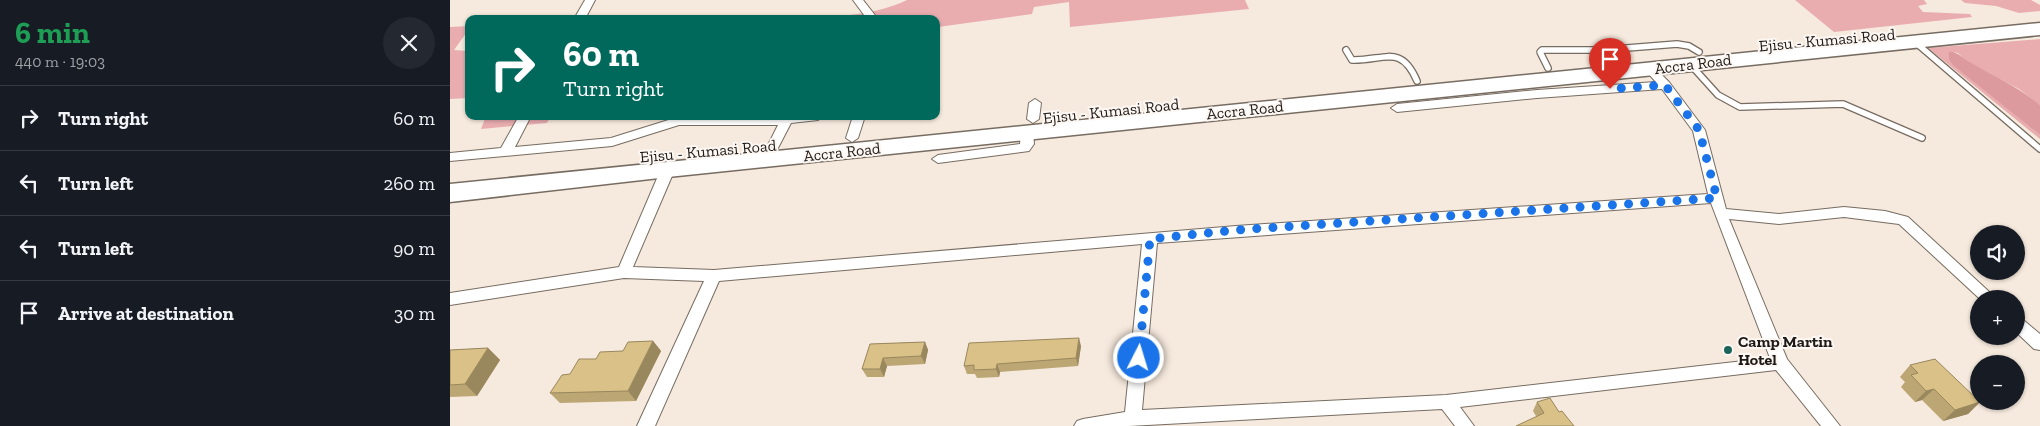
<!DOCTYPE html>
<meta charset="utf-8">
<style>
:root{--surface:#171b24;--page:#242831;--text:#f1f3f6;--muted:#9ea1a6;--line:#363941}
body{margin:0;font-family:"Zilla Slab",serif;background:var(--page);color:var(--text);height:100vh;display:flex;flex-direction:column;font-size:19px;white-space:nowrap}
*{box-sizing:border-box;margin:0}
p{font-size:16px;color:var(--muted)}
.icon{flex:none;width:28px;height:28px;fill:none;stroke:currentColor;stroke-width:2;stroke-linecap:round;stroke-linejoin:round}
.map{position:relative;flex:1;overflow:hidden}
.drawer{display:flex;flex-direction:column;background:var(--surface);width:450px}
.drawer>*{flex:none}
.hud{position:absolute;left:15px;top:15px;width:475px;height:105px;border-radius:10px;box-shadow:0 1px 4px #0004;background:#00695c;color:#fff;overflow:hidden}
.tools{position:absolute;left:1520px;top:225px;display:grid;gap:10px}
.tools a{display:grid;place-items:center;width:55px;height:55px;border-radius:50%;background:var(--surface);box-shadow:0 1px 4px #0004;font-size:25px}
.pin{position:absolute;display:grid;place-items:center;width:42px;height:42px;color:#fff;margin:-51px -21px;border-radius:50% 50% 50% 0;rotate:-45deg;box-shadow:0 0 5px #0007}
.pin .icon{rotate:45deg}
.me{position:absolute;width:55px;margin:-28px;rotate:5deg;stroke-linejoin:round;filter:drop-shadow(0 0 4px #0008)}
.turn{display:flex;align-items:center;gap:18px;height:105px;padding:0 15px;font-size:22px}
.turn .icon{width:65px;height:65px;stroke-width:2.5}
.turn b{display:block;font-size:35px;line-height:42px}
.round{display:grid;place-items:center;flex:none;width:52px;height:52px;border-radius:26px;background:var(--page)}
.summary{display:flex;align-items:center;justify-content:space-between;height:85px;padding:0 15px}
h1{font-size:30px;font-weight:800;line-height:38px;color:#1e9e55}
ul{padding:0;list-style:none}
li{display:flex;align-items:center;gap:15px;height:65px;padding:0 15px;border-top:1px solid var(--line)}
li div{flex:1}
li b{display:block;font-size:19px}
li em{font-style:normal}
main{display:flex;flex:1;min-height:0}
.map>svg:first-child{display:block}
.green{fill:#e9adb0}
.forest{fill:#dd9a9e}
.lines{fill:none;stroke-linecap:round;stroke-linejoin:round}
.lane-casing{stroke:#776c61;stroke-width:8}
.street-casing{stroke:#776c61;stroke-width:2}
.highway-casing{stroke:#776c61;stroke-width:3}
.lane{stroke:#fff;stroke-width:5.5}
.street{fill:#fff;fill-rule:evenodd}
.highway{fill:#fff;fill-rule:evenodd}
.wall{fill:#bba674}
.shaded-wall{fill:#99875e}
.building{fill:#dac187;stroke:#99875e}
.route{stroke:#1a73e8;stroke-width:9;stroke-dasharray:0 16.2}
.poi-dot{fill:#1b655b;stroke:#fdf7f3;stroke-width:2}
.labels{text-anchor:middle;dominant-baseline:central;stroke-width:4;stroke-linejoin:round;paint-order:stroke}
.street-label{font-size:16px;fill:#1e1915;stroke:#fdf7f3}
.poi-label{font-size:16px;font-weight:bold;fill:#1e1915;stroke:#fdf7f3;text-anchor:start}
</style>
<main>
<section class="drawer">
<div class="summary"><div><h1>6 min</h1><p>440 m · 19:03</p></div><a class="round"><svg class="icon" aria-label="close" viewBox="0 0 24 24"><path d="M6 6l12 12M18 6L6 18"/></svg></a></div>
<ul>
<li><svg class="icon" aria-label="right" viewBox="0 0 24 24"><path d="M7 20v-9h11M14 6l5 5-5 5"/></svg><div><b>Turn right</b></div><em>60 m</em></li>
<li><svg class="icon" aria-label="left" viewBox="0 0 24 24"><path d="M17 20v-9H6M10 6l-5 5 5 5"/></svg><div><b>Turn left</b></div><em>260 m</em></li>
<li><svg class="icon" aria-label="left" viewBox="0 0 24 24"><path d="M17 20v-9H6M10 6l-5 5 5 5"/></svg><div><b>Turn left</b></div><em>90 m</em></li>
<li><svg class="icon" aria-label="arrive" viewBox="0 0 24 24"><path d="M6 21V4h12l-3 4 3 4H6"/></svg><div><b>Arrive at destination</b></div><em>30 m</em></li>
</ul>
</section>
<div class="map">
<svg width="1590" height="426" viewBox="0 0 1590 426">
<rect width="100%" height="100%" fill="#f6e9dd"/>
<!-- green -->
<g class="green">
<path d="M457 0H795L799 9 620 27 619 2 584 7 582 14 488 27 486 33V19H356C389 16 426 15 457 0Z"/>
<polygon points="1345,0 1474,0 1477,4 1468,6 1473,12 1520,14 1522,17 1384,32"/>
<polygon points="1511,0 1581,0 1590,5 1590,11 1569,13 1546,6 1515,3"/>
<polygon points="19,26 19,29 4,50 19,51 19,98 0,99 0,27"/>
<polygon points="1590,39 1590,105 1569,89 1542,75 1516,61 1508,53 1499,51 1499,60 1590,135 1590,139 1478,48"/>
<polygon points="36,116 101,116 97,123 31,129"/>
</g>
<!-- forest -->
<path class="forest" d="M1499 51C1509 52 1514 60 1523 64 1547 78 1568 87 1590 105V135L1503 65 1499 60Z"/>
<g class="lines">
<!-- lane casing -->
<g class="lane-casing">
<g id="lane">
<polyline points="1465,42 1590,149"/>
<path d="M896 50 902 60C934 61 951 43 967 81"/>
<polyline points="1240,64 1268,95 1290,107 1393,104 1472,138"/>
<polyline points="1098,68 1090,52 1092,50 1152,50 1227,44 1239,46 1249,52"/>
</g>
</g>
<!-- street casing -->
<g class="street-casing">
<g id="street">
<polygon points="135,0 145,0 135,19 124,19"/>
<polygon points="403,0 413,0 428,19 417,19"/>
<path d="M1200 66 1204 67 1219 82 1255 130 1276 209 1329 214 1394 207 1435 211 1458 217 1547 299H1530L1449 224 1394 217 1329 224 1279 219 1337 359 1390 426H1371L1326 370 1010 407 1024 426H1005L992 409 679 426H624L627 421 633 419 675 412 692 244 269 281 205 426H187L254 281 174 278 0 305V293L169 267 211 169 213 166H223L225 169 183 267 264 270 786 226 1258 194 1243 131 1212 89 1087 98 947 112 941 108 947 104 1087 90 1206 82 1194 69ZM1261 203 1320 358 996 395 692 410 707 243Z"/>
<polygon points="585,99 591,103 589,119 583,123 577,119 579,103"/>
<polygon points="69,116 81,116 65,147 161,138 228,117 317,118 374,116 368,120 341,123 328,148 324,149 318,145 328,125 229,125 162,146 0,161 0,153 51,148"/>
<polygon points="403,116 415,116 408,138 402,142 396,138"/>
<polygon points="577,128 583,132 584,144 579,151 488,163 482,159 488,155 570,144 571,132"/>
<polygon points="1566,316 1571,318 1590,334 1590,350 1584,349 1566,332"/>
</g>
</g>
<!-- highway casing -->
<g class="highway-casing">
<polygon id="highway" points="1590,23 1590,35 218,177 0,202 0,184"/>
</g>
<!-- lane -->
<use href="#lane" class="lane"/>
<!-- street -->
<use href="#street" class="street"/>
<!-- highway -->
<use href="#highway" class="highway"/>
</g>
<!-- wall -->
<g class="wall">
<polygon points="203,341 211,351 186,401 110,403 100,393 120,374 146,359 173,351"/>
<polygon points="475,342 478,350 475,364 437,366 434,377 417,377 412,369 420,344"/>
<polygon points="631,346 628,366 550,372 549,377 527,378 525,374 517,374 514,366"/>
<polygon points="38,348 50,360 27,396 0,397 0,350"/>
<polygon points="1460,365 1530,402 1518,414 1493,421 1472,400 1465,402 1451,387 1455,382 1450,377"/>
<polygon points="1087,402 1109,412 1086,416 1083,411"/>
</g>
<!-- shaded-wall -->
<g class="shaded-wall">
<polygon points="629,338 631,346 628,366 626,358"/>
<polygon points="203,341 211,351 186,401 178,391"/>
<polygon points="475,342 478,350 475,364 471,356"/>
<polygon points="38,348 50,360 27,396 15,384"/>
<polygon points="433,358 437,366 434,377 430,369"/>
<polygon points="547,364 550,372 549,377 546,369"/>
<polygon points="1484,389 1472,400 1465,402 1476,391"/>
<polygon points="1530,402 1518,414 1493,421 1505,410"/>
</g>
<!-- building -->
<g class="building">
<polygon points="629,338 626,358 547,364 546,369 524,370 524,365 514,366 519,343"/>
<polygon points="203,341 178,391 100,393 112,375 120,374 129,359 146,359 150,352 173,351 178,342"/>
<polygon points="475,342 471,356 433,358 430,369 412,369 420,344"/>
<polygon points="38,348 15,384 0,385 0,350"/>
<polygon points="1485,359 1530,402 1505,410 1484,389 1476,391 1461,375 1468,373 1460,365"/>
<polygon points="1100,398 1109,412 1112,411 1124,426 1066,426 1094,413 1087,402"/>
</g>
<g class="lines">
<!-- route -->
<polyline class="route" points="689,358 700,239 786,230 1267,198 1249,130 1215,85 1160,89"/>
</g>
<!-- markers -->
<circle class="poi-dot" cx="1278" cy="350" r="5"/>
<g class="labels">
<!-- street labels -->
<g class="street-label">
<text transform="translate(1377 40) rotate(-5)">Ejisu - Kumasi Road</text>
<text transform="translate(1243 64) rotate(-7)">Accra Road</text>
<text transform="translate(795 110) rotate(-6)">Accra Road</text>
<text transform="translate(661 111) rotate(-6)">Ejisu - Kumasi Road</text>
<text transform="translate(258 151) rotate(-5)">Ejisu - Kumasi Road</text>
<text transform="translate(392 152) rotate(-6)">Accra Road</text>
</g>
<!-- poi labels -->
<g class="poi-label">
<text x="1288" y="341">Camp Martin<tspan x="1288" dy="18">Hotel</tspan></text>
</g>
</g>
</svg>
<div class="tools">
<a><svg class="icon" aria-label="sound" viewBox="0 0 24 24"><path d="M4 9h4l5-4v14l-5-4H4zM17 9q2 3 0 6"/></svg></a>
<a>+</a>
<a>−</a>
</div>
<div class="pin" style="left:1160px;top:89px;background:#d93025"><svg class="icon" aria-label="arrive" viewBox="0 0 24 24"><path d="M6 21V4h12l-3 4 3 4H6"/></svg></div>
<svg class="me" style="left:689px;top:358px" viewBox="-20 -20 40 40"><circle r="17" fill="#1a73e8" stroke="#fff" stroke-width="3"/><path d="M0-11L8 9 0 5-8 9z" fill="#fff"/></svg>
<div class="hud">
<div class="turn"><svg class="icon" aria-label="right" viewBox="0 0 24 24"><path d="M7 20v-9h11M14 6l5 5-5 5"/></svg><div><b>60 m</b>Turn right</div></div>
</div>
</div>
</main>
